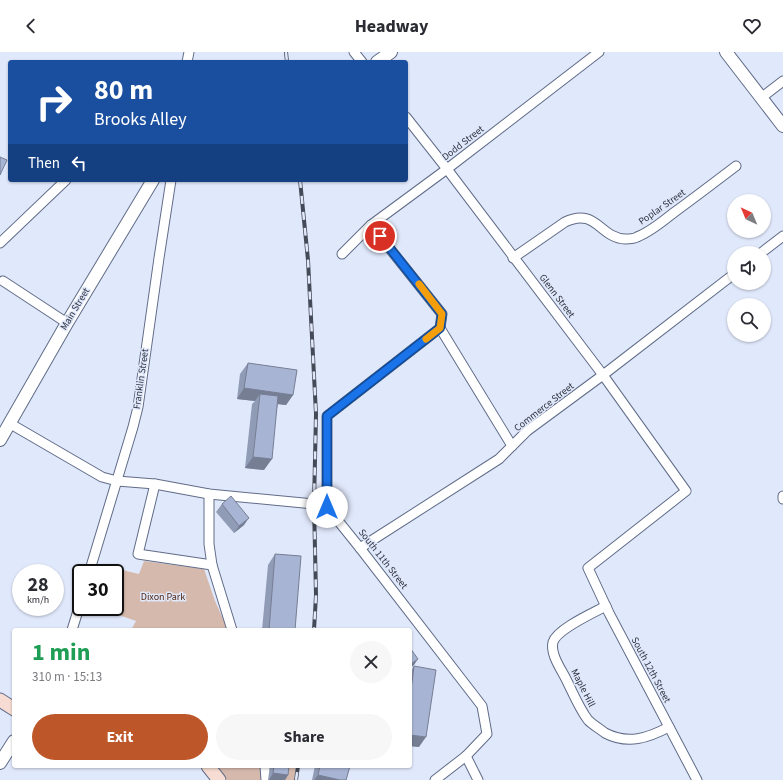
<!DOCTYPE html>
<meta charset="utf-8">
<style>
:root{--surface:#fff;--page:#f7f7f7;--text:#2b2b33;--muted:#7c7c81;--accent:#bd5729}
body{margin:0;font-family:"Source Sans 3",sans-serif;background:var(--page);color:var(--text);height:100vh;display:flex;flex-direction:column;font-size:15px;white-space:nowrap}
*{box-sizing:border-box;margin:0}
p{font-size:13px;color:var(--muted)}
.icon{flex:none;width:22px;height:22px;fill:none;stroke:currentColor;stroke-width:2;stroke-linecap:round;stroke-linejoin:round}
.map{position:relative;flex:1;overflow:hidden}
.panel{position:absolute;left:12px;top:576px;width:400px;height:140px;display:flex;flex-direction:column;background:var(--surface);border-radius:4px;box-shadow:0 1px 3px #0004}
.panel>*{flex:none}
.banner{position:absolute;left:8px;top:8px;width:400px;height:122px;border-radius:4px;box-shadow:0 1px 3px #0004;background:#1a4fa0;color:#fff;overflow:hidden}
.needle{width:26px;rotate:316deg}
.controls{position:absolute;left:727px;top:142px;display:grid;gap:8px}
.controls a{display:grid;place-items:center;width:44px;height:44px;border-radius:50%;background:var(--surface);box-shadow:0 1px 3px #0004;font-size:20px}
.speed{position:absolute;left:12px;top:512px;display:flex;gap:8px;font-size:20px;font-weight:700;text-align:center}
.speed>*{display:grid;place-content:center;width:52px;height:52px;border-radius:50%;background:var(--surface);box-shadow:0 1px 3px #0004;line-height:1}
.speed small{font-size:10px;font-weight:400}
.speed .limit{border:2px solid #111;border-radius:6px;background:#fff;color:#111}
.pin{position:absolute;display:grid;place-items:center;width:34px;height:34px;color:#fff;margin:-17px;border:2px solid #fff;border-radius:50%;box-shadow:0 1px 4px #0007}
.me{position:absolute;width:44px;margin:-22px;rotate:0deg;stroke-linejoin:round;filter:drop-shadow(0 0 3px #0008)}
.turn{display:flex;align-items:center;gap:14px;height:84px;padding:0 20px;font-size:18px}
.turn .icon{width:52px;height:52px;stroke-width:2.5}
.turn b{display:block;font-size:28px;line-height:34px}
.then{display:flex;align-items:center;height:38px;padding:0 20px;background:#0003;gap:8px;font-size:15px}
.round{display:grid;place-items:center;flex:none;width:42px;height:42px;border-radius:21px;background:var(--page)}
.summary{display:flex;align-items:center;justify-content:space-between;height:68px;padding:0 20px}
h1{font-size:24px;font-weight:700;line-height:30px;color:#1e9e55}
.action{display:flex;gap:8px;margin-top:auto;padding:8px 20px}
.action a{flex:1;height:46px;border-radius:24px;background:var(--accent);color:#fff;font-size:16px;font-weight:700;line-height:46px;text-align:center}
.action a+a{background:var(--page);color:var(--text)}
header{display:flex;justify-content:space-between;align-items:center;height:52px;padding:0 20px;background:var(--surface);font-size:18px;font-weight:700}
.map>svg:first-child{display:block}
.park{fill:#d6b9ad}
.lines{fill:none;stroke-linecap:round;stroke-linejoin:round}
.minor-casing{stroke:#606c88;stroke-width:11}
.tertiary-casing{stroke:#606c88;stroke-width:14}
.secondary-casing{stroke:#606c88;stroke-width:15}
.minor{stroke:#fff;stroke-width:9}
.tertiary{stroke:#fff;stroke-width:12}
.secondary{stroke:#f6dcd2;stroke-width:13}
.rail-casing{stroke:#444a57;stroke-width:4}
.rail{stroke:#e0e8fb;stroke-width:2.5;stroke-dasharray:8;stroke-linecap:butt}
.wall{fill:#909bb6}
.shaded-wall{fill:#767e94}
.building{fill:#a8b4d4;stroke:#767e94}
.route-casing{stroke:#114b97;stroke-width:10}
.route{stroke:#1a73e8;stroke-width:7}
.slow{stroke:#f59e0b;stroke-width:7}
.labels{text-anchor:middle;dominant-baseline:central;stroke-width:3;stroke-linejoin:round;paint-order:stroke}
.street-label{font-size:10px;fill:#2d323e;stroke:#e0e8fb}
.park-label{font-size:10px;fill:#4c1f0a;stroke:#e0e8fb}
</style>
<header><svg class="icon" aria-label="back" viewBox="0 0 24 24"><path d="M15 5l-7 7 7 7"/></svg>Headway<svg class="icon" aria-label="heart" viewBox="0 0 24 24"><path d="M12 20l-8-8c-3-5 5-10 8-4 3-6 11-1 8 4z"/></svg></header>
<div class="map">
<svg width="783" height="728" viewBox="0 0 783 728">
<rect width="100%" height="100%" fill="#e0e8fb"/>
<!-- park -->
<g class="park">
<polygon points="144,509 204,517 215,549 228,578 131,578 136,569 96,555 115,555 115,521 93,521 96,512 139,522"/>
<polygon points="217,714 296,714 294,728 227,728"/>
</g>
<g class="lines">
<!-- minor casing -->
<g class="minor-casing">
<g id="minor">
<polyline points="354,0 362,10"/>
<polyline points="187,10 189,0"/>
<polyline points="761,46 783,29"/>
<polyline points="406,65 447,117 603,323 686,439 588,516 609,561 697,728"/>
<polyline points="0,191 66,128"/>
<polyline points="761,201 783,184"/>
<polyline points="342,202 371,173 447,117 599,0"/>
<path d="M513 206 565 170C596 155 600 186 625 187 628 187 634 187 637 185 650 180 662 170 672 162 694 146 715 130 736 114"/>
<polyline points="3,229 67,271"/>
<polyline points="440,276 512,394"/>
<polyline points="9,371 102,425 117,429 155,432 209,442 314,452 327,455 360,496 482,654 487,682 466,704 435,728"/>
<polyline points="155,432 138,502 212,513"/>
<polyline points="209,442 209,492 212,513 232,578"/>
<polyline points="783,444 783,447"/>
<polyline points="327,455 327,364 440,276 442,262 371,173"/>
<polyline points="360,496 499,407 527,379 603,323 734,222"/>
<polyline points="89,521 133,375 138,355 159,206 171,128"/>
<path d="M606 554C593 561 557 577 553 590 550 602 561 617 566 627 573 641 579 656 588 668 593 673 600 677 605 681 628 693 648 686 669 675"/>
<polyline points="72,578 81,549"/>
<polyline points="466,704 478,728"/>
<polyline points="265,714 266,728"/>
</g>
</g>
<!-- tertiary casing -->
<g class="tertiary-casing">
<g id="tertiary">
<polyline points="726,0 783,74"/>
<polyline points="377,10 391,0"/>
<polyline points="0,388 67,271 153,128"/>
<polyline points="0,711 14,689"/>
</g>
</g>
<!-- secondary casing -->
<g class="secondary-casing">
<g id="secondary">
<polyline points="0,648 14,657"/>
<polyline points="208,714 219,728"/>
</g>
</g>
<!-- minor -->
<use href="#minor" class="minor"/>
<!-- tertiary -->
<use href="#tertiary" class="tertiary"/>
<!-- secondary -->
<use href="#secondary" class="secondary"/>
<!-- rail casing -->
<g class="rail-casing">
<g id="rail">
<polyline points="286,0 287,10"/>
<polyline points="300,128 308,208 316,362 314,452 316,543 314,578"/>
<polyline points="296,728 298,714"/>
</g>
</g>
<!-- rail -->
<use href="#rail" class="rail"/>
</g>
<!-- wall -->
<g class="wall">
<polygon points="248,311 293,343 286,353 278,352 264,418 245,416 252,352 255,349 237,347 240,322"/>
<polygon points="222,452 244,473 234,481 216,460"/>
<polygon points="275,502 295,578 262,578 268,513"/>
<polygon points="414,614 419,695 410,694 410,621"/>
<polygon points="270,714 289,714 288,723 285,728 268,728"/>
<polygon points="315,714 350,714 346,728 312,728"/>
</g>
<!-- shaded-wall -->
<g class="shaded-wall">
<polygon points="244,336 293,343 286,353 259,350 260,342 255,349 237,347"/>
<polygon points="253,405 272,407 264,418 245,416"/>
<polygon points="249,466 244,473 234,481 239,474"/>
<polygon points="418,607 414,613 410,616 410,614 411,612"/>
<polygon points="410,683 426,685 419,695 410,694"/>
<polygon points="273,721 288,723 285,728 269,728"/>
<polygon points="318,723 340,728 314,728"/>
</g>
<!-- building -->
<g class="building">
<polygon points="0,105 7,108 0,123"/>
<polygon points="248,311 297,318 293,343 244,336"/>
<polygon points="260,342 278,344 272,407 253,405"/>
<polygon points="231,444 249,466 239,474 222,452"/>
<polygon points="275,502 301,504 295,578 269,578"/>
<polygon points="410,596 418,607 411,612 410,610"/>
<polygon points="414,614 436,618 426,685 410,683 410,645"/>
<polygon points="274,714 289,714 288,723 273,721"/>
<polygon points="320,714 350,714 346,728 340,728 318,723"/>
</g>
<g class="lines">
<!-- route casing -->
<g class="route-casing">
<polyline id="route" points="327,455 327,364 440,276 442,262 380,184"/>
</g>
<!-- route -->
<use href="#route" class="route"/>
<!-- slow -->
<polyline class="slow" points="419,232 442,262 440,276 426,287"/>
</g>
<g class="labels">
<!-- street labels -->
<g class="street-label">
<text transform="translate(463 91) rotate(-38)">Dodd Street</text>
<text transform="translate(662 155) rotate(-35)">Poplar Street</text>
<text transform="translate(557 244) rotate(53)">Glenn Street</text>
<text transform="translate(75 257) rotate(-59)">Main Street</text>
<text transform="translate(141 327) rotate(-82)">Franklin Street</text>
<text transform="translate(544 355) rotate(-38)">Commerce Street</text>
<text transform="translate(383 507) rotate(52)">South 11th Street</text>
<text transform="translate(651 618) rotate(62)">South 12th Street</text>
<text transform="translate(583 636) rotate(63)">Maple Hill</text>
</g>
<!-- park labels -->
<g class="park-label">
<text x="163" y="545">Dixon Park</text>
</g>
</g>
</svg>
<div class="controls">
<a><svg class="needle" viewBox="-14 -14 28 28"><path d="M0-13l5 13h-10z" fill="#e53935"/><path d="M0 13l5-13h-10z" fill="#7c7c81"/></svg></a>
<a><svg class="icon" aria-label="sound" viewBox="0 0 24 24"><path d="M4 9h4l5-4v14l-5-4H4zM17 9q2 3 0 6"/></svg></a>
<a><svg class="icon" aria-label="search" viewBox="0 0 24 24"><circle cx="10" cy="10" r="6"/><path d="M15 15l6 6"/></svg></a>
</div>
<div class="speed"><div>28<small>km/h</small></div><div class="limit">30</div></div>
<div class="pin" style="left:380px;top:184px;background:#d93025"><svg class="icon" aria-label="arrive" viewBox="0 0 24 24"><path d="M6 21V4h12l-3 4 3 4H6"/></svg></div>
<svg class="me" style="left:327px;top:455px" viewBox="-20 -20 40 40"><circle r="19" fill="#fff"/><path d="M0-13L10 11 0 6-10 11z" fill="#1a73e8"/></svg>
<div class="banner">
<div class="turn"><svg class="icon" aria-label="right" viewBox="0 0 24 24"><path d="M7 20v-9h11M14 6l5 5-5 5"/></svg><div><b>80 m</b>Brooks Alley</div></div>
<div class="then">Then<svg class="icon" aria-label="left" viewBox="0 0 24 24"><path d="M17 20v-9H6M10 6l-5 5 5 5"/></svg></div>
</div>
<section class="panel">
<div class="summary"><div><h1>1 min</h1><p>310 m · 15:13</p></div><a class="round"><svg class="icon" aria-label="close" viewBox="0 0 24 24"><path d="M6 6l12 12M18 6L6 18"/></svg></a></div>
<div class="action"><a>Exit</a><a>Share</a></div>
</section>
</div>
